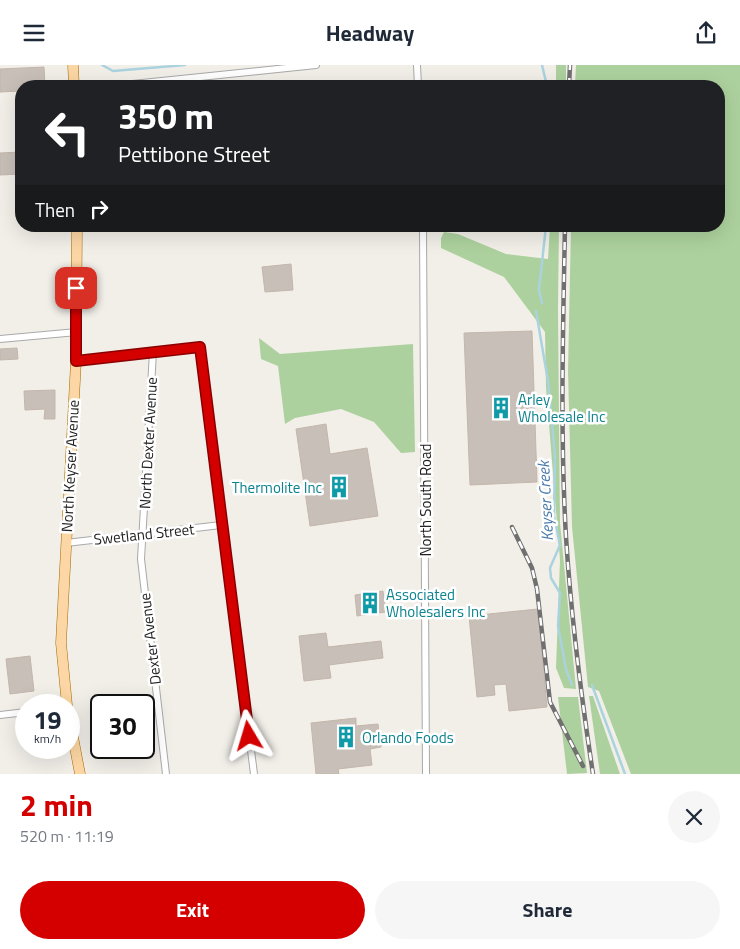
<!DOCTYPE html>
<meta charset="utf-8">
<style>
:root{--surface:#fff;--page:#f6f6f7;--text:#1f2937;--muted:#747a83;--accent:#d40000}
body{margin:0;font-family:"Titillium Web",sans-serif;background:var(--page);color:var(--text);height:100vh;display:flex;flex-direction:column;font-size:19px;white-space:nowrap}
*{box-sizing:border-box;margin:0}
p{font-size:16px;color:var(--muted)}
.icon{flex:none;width:28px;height:28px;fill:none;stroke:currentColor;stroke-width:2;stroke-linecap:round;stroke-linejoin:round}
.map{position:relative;height:709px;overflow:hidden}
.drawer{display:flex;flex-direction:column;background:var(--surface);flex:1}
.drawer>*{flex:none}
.guide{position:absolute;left:15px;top:15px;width:710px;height:152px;border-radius:20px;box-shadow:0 5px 20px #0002;background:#202124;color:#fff;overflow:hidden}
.speed{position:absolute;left:15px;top:629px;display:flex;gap:10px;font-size:25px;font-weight:700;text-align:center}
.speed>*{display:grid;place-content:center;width:65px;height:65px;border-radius:50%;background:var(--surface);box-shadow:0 5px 20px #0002;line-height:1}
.speed small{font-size:12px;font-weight:400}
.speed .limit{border:2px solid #111;border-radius:8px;background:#fff;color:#111}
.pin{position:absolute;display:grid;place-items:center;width:42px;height:42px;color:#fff;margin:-21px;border-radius:10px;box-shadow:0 2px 8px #0006}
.me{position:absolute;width:55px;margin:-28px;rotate:353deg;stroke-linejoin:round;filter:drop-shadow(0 0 4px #0008)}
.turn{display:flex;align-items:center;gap:18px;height:105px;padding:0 20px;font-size:22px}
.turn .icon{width:65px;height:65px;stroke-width:2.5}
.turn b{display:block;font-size:35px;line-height:42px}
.then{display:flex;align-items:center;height:48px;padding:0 20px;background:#0003;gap:10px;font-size:19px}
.round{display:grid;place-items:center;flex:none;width:52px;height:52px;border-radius:26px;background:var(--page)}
.overview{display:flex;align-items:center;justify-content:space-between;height:85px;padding:0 20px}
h1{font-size:30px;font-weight:700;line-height:38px;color:var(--accent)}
.primary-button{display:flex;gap:10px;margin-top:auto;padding:10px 20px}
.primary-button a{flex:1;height:58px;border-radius:30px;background:var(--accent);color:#fff;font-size:20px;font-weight:700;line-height:58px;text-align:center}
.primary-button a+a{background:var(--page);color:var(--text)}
header{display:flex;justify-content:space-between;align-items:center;height:65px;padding:0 20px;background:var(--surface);font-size:22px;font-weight:700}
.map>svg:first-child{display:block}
.forest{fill:#add19e}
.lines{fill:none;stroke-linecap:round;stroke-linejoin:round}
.stream{stroke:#aad3df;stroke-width:2.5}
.building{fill:#c7bfb8;stroke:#c4b6ab}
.street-casing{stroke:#a9a9a9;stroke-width:8}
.primary-casing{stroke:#a06b00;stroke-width:11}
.street{stroke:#fff;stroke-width:6}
.primary{stroke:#fcd6a4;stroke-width:10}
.rail-casing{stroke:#707070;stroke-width:4.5}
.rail{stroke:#fff;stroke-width:2.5;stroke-dasharray:8;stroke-linecap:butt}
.route-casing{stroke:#8a0000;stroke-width:12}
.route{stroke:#d40000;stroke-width:9}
.labels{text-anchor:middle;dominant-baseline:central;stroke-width:5;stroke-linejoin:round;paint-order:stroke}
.culture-label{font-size:15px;fill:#0d838f;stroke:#fff;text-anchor:start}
.street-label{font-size:15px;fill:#222;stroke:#fff}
.water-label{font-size:16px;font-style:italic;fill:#4a7aab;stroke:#fff}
</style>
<header><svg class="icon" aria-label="menu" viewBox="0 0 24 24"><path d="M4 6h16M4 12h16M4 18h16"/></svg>Headway<svg class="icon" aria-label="share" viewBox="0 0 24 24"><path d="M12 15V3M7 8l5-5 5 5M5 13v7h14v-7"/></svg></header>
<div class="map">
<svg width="740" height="709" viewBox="0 0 740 709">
<rect width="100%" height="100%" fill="#f2efe9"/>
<!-- forest -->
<g class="forest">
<rect x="556" y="0" width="10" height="21"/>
<polygon points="576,0 740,0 740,709 631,709 599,626 588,622 572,462 568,306 571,161 719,161 719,21 575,21"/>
<polygon points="550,161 559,161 558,243 560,458 576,624 564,623 556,603 560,495 546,322 545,267 504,212 441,183 441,173 444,167 458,169 506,189 548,194"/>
<polygon points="259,273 280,289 413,279 415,387 401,388 374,357 341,344 295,353 285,359 278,301 261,294"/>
<polygon points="589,631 593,631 620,709 600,709"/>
<polygon points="558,632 578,632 587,708 567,709"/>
</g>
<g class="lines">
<!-- stream -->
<g class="stream">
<polyline points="102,0 113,6 185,0"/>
<polyline points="542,0 547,21"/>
<polyline points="542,238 539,225 546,161"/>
<polyline points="536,246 548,316 555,391 554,451 560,480 550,503 551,513 560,528 558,561 566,604 572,620"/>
<polyline points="592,620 625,709"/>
</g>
</g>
<!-- building -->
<g class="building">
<polygon points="44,2 45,21 21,21 21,26 0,27 0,4"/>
<polygon points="21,87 21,109 0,110 0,88"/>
<polygon points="291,199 293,225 265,227 262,202"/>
<polygon points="532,266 537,417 470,420 464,268"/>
<polygon points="17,283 18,294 0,295 0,284"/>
<polygon points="55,325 55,354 44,354 45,344 25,345 24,326"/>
<polygon points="326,359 330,389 367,383 378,451 310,461 296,364"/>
<polygon points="383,526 386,547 357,551 355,530"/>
<polygon points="538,544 547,642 509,646 506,619 494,620 495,630 477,632 469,551"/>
<polygon points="326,568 328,582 381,576 383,593 329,600 331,613 304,616 299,571"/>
<polygon points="30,591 34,626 10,629 6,594"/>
<polygon points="356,653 356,661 378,659 381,682 370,684 372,700 338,704 339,709 316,709 311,658"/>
</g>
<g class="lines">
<!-- street casing -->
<g class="street-casing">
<g id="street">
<polyline points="417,0 418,21"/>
<polyline points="113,21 316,0"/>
<polyline points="423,161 426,709"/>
<polyline points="0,274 77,267"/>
<polyline points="153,287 141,494 166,709"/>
<polyline points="76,296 200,282 254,709"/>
<polyline points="66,478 221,460"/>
<polyline points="0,650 26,647"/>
</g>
</g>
<!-- primary casing -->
<g class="primary-casing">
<g id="primary">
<polyline points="73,0 74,21"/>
<polyline points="67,640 61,578 76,296 77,161"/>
<polyline points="69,651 80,709"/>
</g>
</g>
<!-- street -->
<use href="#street" class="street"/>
<!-- primary -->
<use href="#primary" class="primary"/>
<!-- rail casing -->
<g class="rail-casing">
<g id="rail">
<polyline points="569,21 570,0"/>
<path d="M565 161C563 265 560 368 566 472 571 551 581 630 593 709"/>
<polyline points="512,462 532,503 537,524 550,637 583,701"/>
</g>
</g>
<!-- rail -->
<use href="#rail" class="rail"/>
</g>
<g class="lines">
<!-- route casing -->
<g class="route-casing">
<polyline id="route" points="76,223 76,296 200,282 249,671"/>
</g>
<!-- route -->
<use href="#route" class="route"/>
</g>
<!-- icons -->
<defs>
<g id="building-bare" transform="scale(1.725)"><path d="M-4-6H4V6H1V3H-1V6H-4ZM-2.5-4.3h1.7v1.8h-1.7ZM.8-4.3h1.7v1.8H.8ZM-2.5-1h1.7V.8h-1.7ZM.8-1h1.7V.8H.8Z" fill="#0f9aa8" stroke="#fff" stroke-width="2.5" paint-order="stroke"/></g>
</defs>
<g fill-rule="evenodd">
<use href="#building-bare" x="501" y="343"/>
<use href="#building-bare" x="339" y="422"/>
<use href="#building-bare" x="370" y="538"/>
<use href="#building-bare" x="346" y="672"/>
</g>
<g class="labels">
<!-- culture labels -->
<g class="culture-label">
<text x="518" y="334">Arley<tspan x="518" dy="17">Wholesale Inc</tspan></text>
<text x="322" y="422" text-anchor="end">Thermolite Inc</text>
<text x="386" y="529">Associated<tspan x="386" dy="17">Wholesalers Inc</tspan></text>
<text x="362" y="672">Orlando Foods</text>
</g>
<!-- street labels -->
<g class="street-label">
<text transform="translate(148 378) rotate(-87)">North Dexter Avenue</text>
<text transform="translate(70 401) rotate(-87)">North Keyser Avenue</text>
<text transform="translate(425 435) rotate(-90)">North South Road</text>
<text transform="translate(144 469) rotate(-6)">Swetland Street</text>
<text transform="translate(150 574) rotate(-97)">Dexter Avenue</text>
</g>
<!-- water labels -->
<g class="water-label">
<text transform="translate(545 436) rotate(-93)">Keyser Creek</text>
</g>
</g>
</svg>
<div class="speed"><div>19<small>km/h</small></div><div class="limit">30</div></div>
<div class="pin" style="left:76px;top:223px;background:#d93025"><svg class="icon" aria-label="arrive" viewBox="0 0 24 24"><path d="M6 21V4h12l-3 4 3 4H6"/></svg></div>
<svg class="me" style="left:249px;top:671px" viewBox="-20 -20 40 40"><path d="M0-17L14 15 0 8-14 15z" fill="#d40000" stroke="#fff" stroke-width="4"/></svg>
<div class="guide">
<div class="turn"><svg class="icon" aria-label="left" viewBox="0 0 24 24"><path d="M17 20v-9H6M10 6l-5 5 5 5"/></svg><div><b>350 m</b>Pettibone Street</div></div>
<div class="then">Then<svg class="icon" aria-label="right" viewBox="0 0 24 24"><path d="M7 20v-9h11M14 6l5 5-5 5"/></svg></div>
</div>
</div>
<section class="drawer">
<div class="overview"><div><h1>2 min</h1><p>520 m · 11:19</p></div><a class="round"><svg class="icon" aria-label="close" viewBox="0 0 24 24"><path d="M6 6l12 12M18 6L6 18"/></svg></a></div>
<div class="primary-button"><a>Exit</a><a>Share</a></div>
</section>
